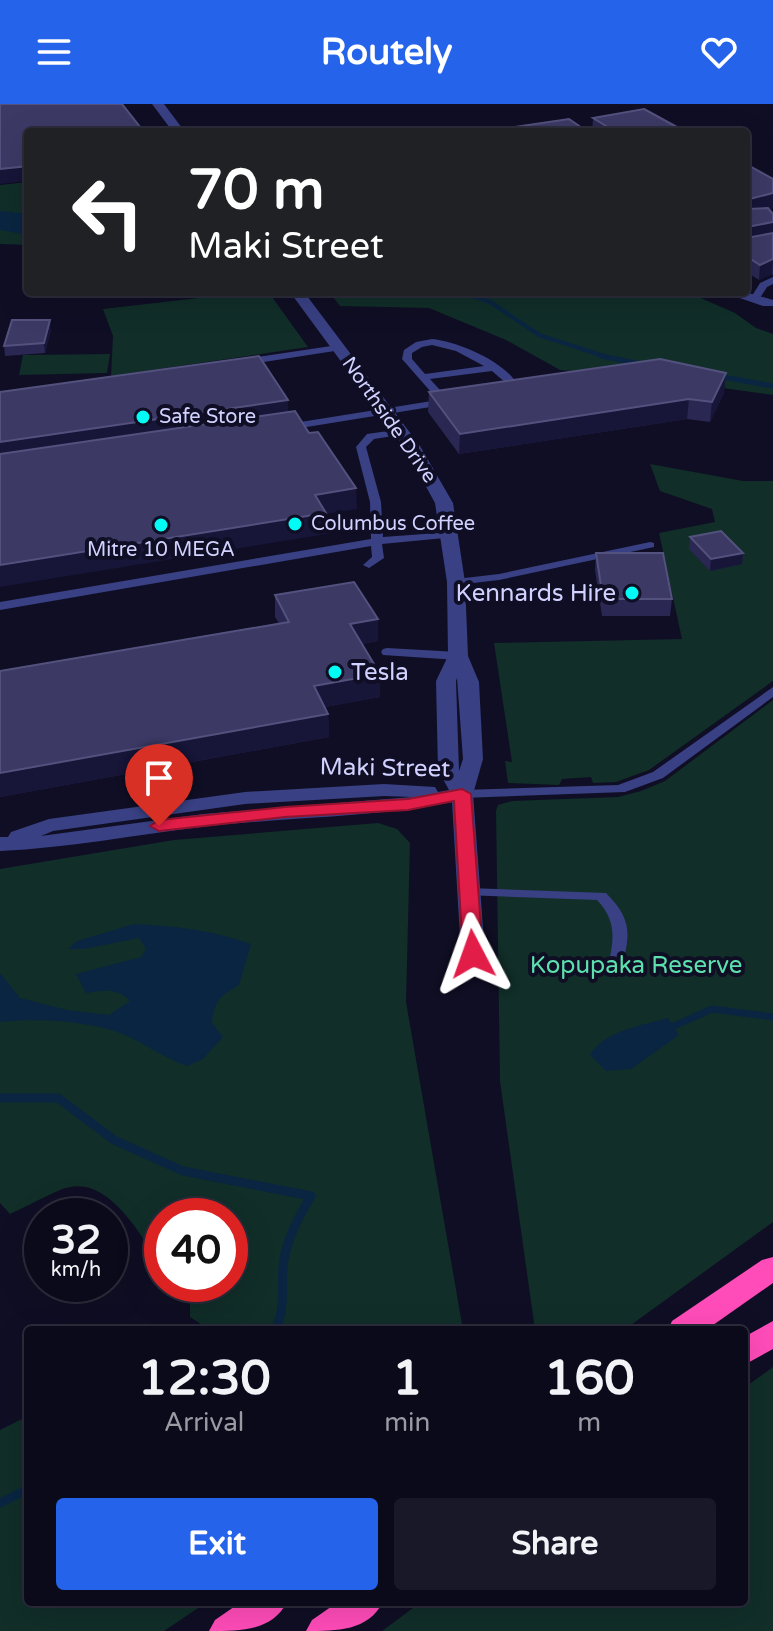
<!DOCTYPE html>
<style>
:root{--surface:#0b0a1b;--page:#191828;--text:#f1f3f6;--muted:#9a9aa3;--line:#2b2b3a;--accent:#2563eb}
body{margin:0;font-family:"Varela Round",sans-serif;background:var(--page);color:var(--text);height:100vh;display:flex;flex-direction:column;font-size:30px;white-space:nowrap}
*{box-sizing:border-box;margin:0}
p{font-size:26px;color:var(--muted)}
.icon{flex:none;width:44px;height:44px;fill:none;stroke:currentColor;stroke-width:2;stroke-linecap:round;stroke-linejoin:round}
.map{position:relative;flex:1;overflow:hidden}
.details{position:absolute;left:24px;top:1222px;width:724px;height:280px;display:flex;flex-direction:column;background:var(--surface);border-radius:8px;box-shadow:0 8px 32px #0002,0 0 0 2px var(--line)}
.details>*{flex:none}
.banner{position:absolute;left:24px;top:24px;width:726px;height:168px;border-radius:8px;box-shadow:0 8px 32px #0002,0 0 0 2px var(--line);background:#202124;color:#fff;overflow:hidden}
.speed{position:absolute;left:24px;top:1094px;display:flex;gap:16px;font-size:40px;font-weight:700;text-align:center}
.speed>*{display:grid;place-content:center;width:104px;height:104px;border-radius:50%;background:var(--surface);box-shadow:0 8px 32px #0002,0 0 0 2px var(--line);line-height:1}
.speed small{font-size:20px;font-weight:400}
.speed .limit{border:12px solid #d22;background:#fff;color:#111}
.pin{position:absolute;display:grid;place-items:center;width:68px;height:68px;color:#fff;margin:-82px -34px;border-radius:50% 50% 50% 0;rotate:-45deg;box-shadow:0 0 8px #0007}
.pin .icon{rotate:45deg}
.me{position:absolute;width:88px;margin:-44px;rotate:356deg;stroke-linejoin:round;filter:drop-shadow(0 0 6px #0008)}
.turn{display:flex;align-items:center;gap:28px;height:168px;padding:0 32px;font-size:36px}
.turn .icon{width:104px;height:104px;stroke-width:2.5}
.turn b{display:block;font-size:56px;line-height:68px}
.eta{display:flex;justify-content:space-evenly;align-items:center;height:136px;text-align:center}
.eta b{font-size:48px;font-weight:800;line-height:56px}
.action{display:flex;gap:16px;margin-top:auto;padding:16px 32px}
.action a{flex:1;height:92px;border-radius:8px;background:var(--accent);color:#fff;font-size:32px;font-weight:800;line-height:92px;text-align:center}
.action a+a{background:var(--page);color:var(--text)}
header{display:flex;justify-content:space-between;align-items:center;height:104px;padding:0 32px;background:var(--accent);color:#fff;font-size:36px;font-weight:800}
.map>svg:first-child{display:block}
.green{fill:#112e29}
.water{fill:#092541}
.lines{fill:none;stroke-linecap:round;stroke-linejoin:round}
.stream-far3{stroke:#092541;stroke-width:4}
.stream-far2{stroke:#092541;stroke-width:5}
.stream-far1{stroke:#092541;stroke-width:7}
.stream{stroke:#092541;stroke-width:9}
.service{fill:#394083;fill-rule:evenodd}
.minor{fill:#394083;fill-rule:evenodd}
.tertiary{fill:#394083;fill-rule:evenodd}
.motorway{fill:#ff4cb9;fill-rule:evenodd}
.wall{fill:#2a2752}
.shaded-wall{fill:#171538}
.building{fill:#3c3965;stroke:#53517d;stroke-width:2}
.route{fill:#e11d48;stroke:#92132f;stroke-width:2}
.poi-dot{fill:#00fcf5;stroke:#0f0e24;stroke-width:3}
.labels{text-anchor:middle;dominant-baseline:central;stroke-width:8;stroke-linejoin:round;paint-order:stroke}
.far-poi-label{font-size:20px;fill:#d1d2ff;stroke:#0f0e24;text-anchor:start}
.far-street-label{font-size:20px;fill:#d1d2ff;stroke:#0f0e24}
.poi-label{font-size:24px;fill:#d1d2ff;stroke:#0f0e24;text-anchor:end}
.street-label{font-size:24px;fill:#d1d2ff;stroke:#0f0e24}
.park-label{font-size:24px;fill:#5ce0ae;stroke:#0f0e24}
</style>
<header><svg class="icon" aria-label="menu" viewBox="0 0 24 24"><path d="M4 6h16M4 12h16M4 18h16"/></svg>Routely<svg class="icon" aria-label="heart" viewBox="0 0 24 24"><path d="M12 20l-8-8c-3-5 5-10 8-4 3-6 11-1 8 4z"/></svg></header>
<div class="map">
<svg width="773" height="1527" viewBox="0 0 773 1527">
<rect width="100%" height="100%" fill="#0f0e24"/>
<!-- green -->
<g class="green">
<polygon points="28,78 28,141 0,140 0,81"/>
<polygon points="251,188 272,193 308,243 111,272 113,232 103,205"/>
<polygon points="329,188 687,188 735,209 756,224 773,230 773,291 651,274 560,266 506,236 429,204 340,202"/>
<polygon points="110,250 107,269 19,271 23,251"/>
<polygon points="650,360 743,377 773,377 773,577 649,666 616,678 593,679 591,673 562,675 559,681 508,679 505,657 512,658 494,539 682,535 659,429 715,418 712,405 660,387"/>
<polygon points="773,596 773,1118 624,1226 535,1226 500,977 496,707 498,701 512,697 618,693 641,687 665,677"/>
<path d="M378 719 397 725 410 739 406 898 463 1226H199L204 1222 190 1213V1197L177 1180H230V1112H162V1161C139 1131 107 1066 60 1086 43 1093 26 1103 10 1110L0 1099V765L174 736Z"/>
<polygon points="773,1263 773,1527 382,1527 421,1498 744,1498 744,1284"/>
<polygon points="28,1312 28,1498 207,1498 164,1527 0,1527 0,1326"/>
</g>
<!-- water -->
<g class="water">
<polygon points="0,107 28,110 28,131 0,126"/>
<path d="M134 820C176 822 211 826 251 840L239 881C220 892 214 897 212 919L223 933 203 955 187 962C164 954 146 940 125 931 90 916 37 914 0 918V869L20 894 67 906 109 911 130 897C118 884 103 886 86 889L76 870 141 853 146 845 139 834 84 845H68L77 837Z"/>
<path d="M668 914 679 931 631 965 606 967 590 951C606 926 640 922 668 914Z"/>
</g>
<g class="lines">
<!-- stream-far3 -->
<polyline class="stream-far3" points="461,188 490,198 539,231 610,254"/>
<!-- stream-far2 -->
<g class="stream-far2">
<polyline points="601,252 641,260"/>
<polyline points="717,272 773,282"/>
</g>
<!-- stream-far1 -->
<g class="stream-far1">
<polyline points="665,926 712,905 773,913"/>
<polyline points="0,994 58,994"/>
</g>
<!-- stream -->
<g class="stream">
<path d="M0 994H58L114 1036 183 1067 311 1092C298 1114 285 1138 283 1163 281 1187 286 1204 275 1226"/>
<polyline points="0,1399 28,1385"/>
</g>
<!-- service -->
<g class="service">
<polygon points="773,173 773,180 767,183 758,197 752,197 750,195 760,179"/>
<path d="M432 235C459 238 504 257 518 281L505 288H497V284L507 280 492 267 430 275 449 296V300L288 326 283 323 288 320 438 296 402 255 404 246 416 238ZM432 241 456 247 484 262 425 270 412 255V249L422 243Z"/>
<polygon points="338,241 341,242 341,246 244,261 239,258 244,255"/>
<polygon points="402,325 406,326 406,330 374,335 366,343 381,398 383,433 451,428 455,429 455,433 382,440 384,454 369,464 363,461 372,453 371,442 0,506 0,498 371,435 370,398 356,343 367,330"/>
<polygon points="650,438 654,439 654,443 499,476 456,481 450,478 456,475 499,470"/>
<polygon points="387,544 458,548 464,552 458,556 383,551 381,548 383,545"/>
<polygon points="773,583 773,593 663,674 625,688 462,694 455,690 462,686 618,681 653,668"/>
<path d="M469 784 606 789C631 814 631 829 622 862L615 867 608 862C614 836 617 817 597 796L464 791 462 788 464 785Z"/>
</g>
<!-- minor -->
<polygon class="minor" points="722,188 745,188 773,196 773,202 763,202"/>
<!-- tertiary -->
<g class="tertiary">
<polygon points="152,0 164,0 185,28 173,28"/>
<path d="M290 188H304L420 342 453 399 465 478 468 552 479 578 483 655 473 690 485 850 481 855H465L461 850 452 698C369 714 285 713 201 723 134 731 68 744 0 747V733H8L11 728 49 715 245 688 384 680 435 683 438 688 449 686 438 666 436 577 448 552 447 478 435 399 406 346ZM457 574 463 655 459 667 456 577ZM384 692 412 693 203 710 41 732 53 727 245 700Z"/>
</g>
<!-- motorway -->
<g class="motorway">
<polygon points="773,1153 773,1179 706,1226 668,1226 672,1217 762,1156"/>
<polygon points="773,1217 773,1245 744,1261 744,1233"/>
<path d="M241 1498H287C272 1527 241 1527 209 1527L215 1516Z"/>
<path d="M338 1498H383C368 1527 337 1527 306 1527L312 1516Z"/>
</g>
</g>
<!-- wall -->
<g class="wall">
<polygon points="593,14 686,28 592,28"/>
<polygon points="746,60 773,75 773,104 769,105 773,110 773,171 772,170 759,176 746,168"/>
<polygon points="51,226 45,249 5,252 4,242"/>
<polygon points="429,288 724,289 710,318 687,315 459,350 428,308"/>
<polygon points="690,433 743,449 742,460 710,467 689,445"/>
<polygon points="596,449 672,495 670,512 602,512 595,466"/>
<polygon points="275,491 378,515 378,537 362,540 380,570 380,593 325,603 328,610 329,633 0,693 0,567 279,519 275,513"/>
</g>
<!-- shaded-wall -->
<g class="shaded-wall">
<polygon points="28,62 28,77 0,80 0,65"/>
<polygon points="773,89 773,104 746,110 746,96"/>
<polygon points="773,118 773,133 746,138 747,123"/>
<polygon points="773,155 772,170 759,176 760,161"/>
<polygon points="50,216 51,226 45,249 44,239"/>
<polygon points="726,269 724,289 710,318 712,298"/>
<polygon points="689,295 687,315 459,350 460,330"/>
<polygon points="288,296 288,316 0,359 0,338"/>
<polygon points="356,384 357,405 326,410 327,430 0,483 0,461 315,391"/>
<polygon points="743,449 742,460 710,467 711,455"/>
<polygon points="378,515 378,537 350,542 350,520"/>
<polygon points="380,570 380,593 314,605 314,582"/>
<polygon points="328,610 329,633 0,693 0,669"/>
</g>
<!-- building -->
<g class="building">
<polygon points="0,0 122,0 144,28 28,28 28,62 0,65"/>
<polygon points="644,5 686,28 616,28 593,14"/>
<polygon points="569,15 588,28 481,28"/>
<polygon points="746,60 773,75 773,89 746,96"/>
<polygon points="746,100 748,105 768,104 773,110 773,118 747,123 746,132"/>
<polygon points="773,129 773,155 760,161 746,152 746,134"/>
<polygon points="12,216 50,216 44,239 4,242"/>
<polygon points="259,252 288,296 0,338 0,288"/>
<polygon points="660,255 726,269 712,298 689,295 460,330 429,288"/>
<polygon points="295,307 309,329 318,328 356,384 315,391 326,409 0,461 0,350"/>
<polygon points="721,427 743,449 711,455 690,433"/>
<polygon points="596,449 663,449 672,495 603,495"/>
<polygon points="354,478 378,515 350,520 380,570 314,582 328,610 0,669 0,567 289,518 275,491"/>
</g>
<!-- route -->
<polygon class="route" points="462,685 471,690 483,850 473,857 463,850 454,697 408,706 285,713 159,727 150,722 159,716 285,703 408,695"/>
<!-- markers -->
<g class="poi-dot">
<circle cx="143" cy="313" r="8"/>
<circle cx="295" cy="420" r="8"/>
<circle cx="161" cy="421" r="8"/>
<circle cx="632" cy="489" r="8"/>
<circle cx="335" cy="568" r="8"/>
</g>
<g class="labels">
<!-- far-poi labels -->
<g class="far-poi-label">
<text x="159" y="313">Safe Store</text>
<text x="311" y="420">Columbus Coffee</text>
<text x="161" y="446" text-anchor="middle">Mitre 10 MEGA</text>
</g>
<!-- far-street labels -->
<g class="far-street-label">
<text transform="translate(389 316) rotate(55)">Northside Drive</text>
</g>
<!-- poi labels -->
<g class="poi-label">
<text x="616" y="489">Kennards Hire</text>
<text x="351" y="568" text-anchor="start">Tesla</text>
</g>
<!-- street labels -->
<g class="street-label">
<text transform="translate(385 664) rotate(1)">Maki Street</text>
</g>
<!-- park labels -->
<g class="park-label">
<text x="636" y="861">Kopupaka Reserve</text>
</g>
</g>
</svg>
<div class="speed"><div>32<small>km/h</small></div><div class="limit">40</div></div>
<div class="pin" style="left:159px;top:722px;background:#d93025"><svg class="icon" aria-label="arrive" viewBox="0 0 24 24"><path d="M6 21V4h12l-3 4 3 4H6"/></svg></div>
<svg class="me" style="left:473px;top:850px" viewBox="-20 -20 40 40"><path d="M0-17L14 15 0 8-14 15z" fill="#e11d48" stroke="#fff" stroke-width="4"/></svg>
<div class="banner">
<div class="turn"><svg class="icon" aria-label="left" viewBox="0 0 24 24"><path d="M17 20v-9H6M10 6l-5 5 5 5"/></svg><div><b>70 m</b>Maki Street</div></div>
</div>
<section class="details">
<div class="eta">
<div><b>12:30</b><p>Arrival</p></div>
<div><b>1</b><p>min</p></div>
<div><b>160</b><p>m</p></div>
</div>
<div class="action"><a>Exit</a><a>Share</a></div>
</section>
</div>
